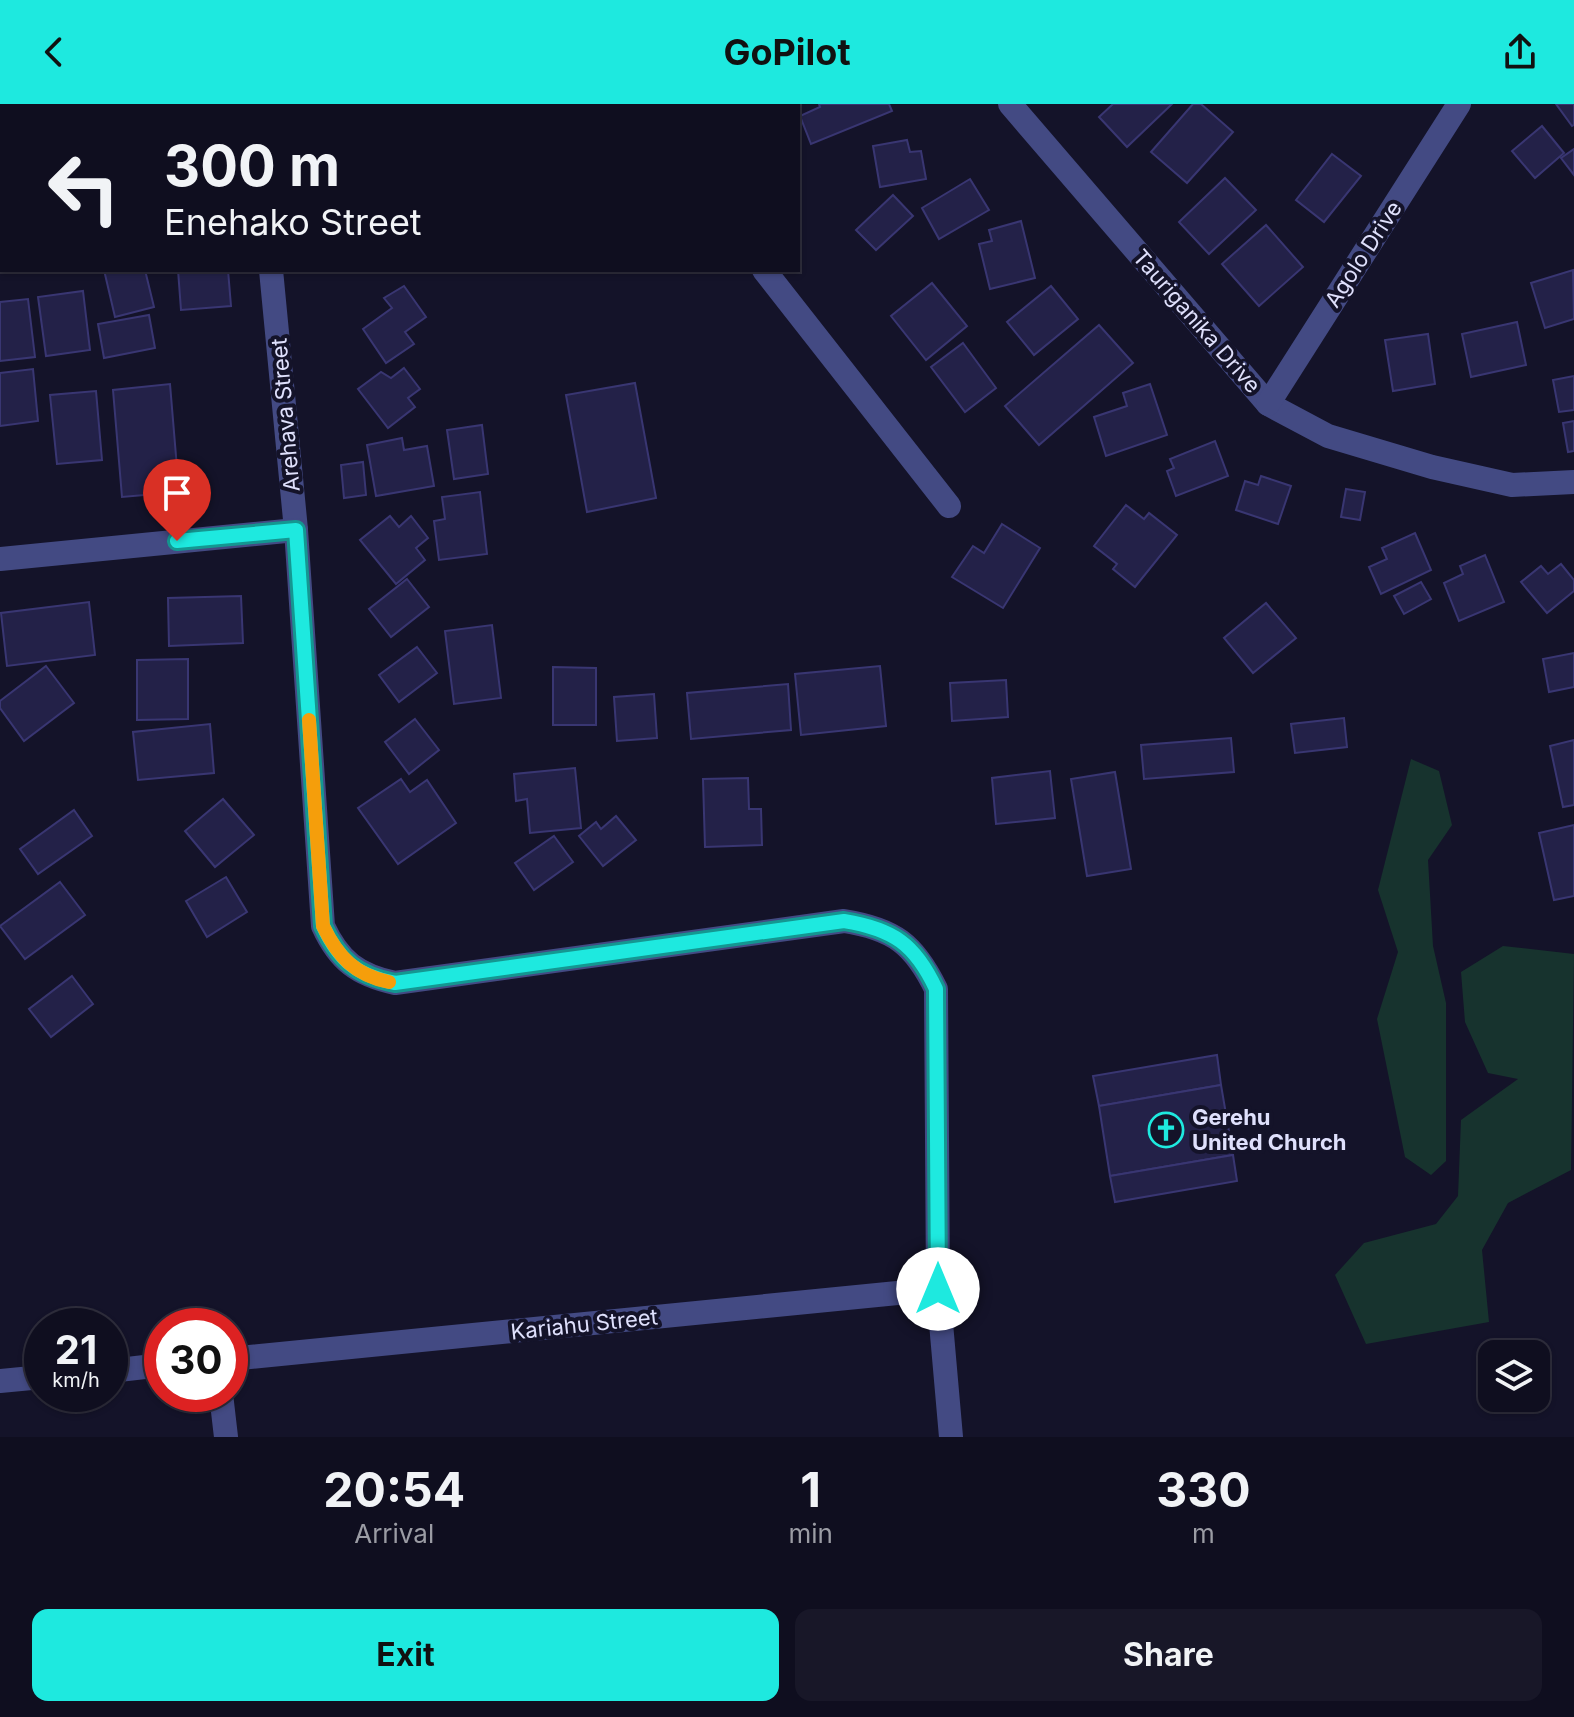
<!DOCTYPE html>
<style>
:root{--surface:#0f0e1f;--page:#181728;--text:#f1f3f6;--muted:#9b9ca4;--line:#2f2e3d;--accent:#1ee9df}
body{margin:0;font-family:Inter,sans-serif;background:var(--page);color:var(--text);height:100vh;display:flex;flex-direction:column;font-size:30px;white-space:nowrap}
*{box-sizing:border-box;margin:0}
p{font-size:26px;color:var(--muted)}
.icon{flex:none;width:44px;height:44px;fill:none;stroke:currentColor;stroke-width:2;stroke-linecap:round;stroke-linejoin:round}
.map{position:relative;height:1333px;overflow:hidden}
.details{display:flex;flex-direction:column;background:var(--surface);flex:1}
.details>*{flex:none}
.banner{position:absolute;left:0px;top:0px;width:800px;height:168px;box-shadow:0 2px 6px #0004,0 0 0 2px var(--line);background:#0f0e1f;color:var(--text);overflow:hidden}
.controls{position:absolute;left:1478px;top:1236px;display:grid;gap:16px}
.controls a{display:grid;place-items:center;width:72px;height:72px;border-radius:16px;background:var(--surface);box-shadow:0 2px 6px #0004,0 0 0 2px var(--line);font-size:40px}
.speed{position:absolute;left:24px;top:1204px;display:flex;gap:16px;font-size:40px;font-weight:700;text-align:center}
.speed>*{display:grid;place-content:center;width:104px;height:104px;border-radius:50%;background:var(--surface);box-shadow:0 2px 6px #0004,0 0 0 2px var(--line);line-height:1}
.speed small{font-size:20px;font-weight:400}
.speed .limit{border:12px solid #d22;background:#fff;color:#111}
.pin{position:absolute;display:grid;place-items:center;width:68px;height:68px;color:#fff;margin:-82px -34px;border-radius:50% 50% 50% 0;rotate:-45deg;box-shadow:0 0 8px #0007}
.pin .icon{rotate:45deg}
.me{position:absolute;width:88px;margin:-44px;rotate:0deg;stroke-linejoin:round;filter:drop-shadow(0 0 6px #0008)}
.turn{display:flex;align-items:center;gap:28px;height:168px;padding:0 32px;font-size:36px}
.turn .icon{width:104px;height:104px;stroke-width:2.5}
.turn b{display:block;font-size:56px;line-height:68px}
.eta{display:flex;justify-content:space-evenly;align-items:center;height:136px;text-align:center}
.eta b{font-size:48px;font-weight:700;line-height:56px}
.action{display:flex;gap:16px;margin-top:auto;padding:16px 32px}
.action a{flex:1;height:92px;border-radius:16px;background:var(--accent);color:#111;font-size:32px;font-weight:700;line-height:92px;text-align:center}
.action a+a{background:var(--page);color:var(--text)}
header{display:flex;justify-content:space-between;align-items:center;height:104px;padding:0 32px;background:var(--accent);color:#111;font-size:36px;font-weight:700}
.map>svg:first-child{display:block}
.green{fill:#17332e}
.building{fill:#232148;stroke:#393672;stroke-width:2}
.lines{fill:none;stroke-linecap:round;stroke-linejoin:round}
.minor{stroke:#434a83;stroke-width:24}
.route-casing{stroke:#149791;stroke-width:20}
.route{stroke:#1ee9df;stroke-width:14}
.slow{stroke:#f59e0b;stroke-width:14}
.labels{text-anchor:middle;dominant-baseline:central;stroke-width:8;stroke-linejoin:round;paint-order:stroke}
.street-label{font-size:22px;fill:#dfe0fc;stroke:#141329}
.poi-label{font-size:22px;font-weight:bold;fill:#dfe0fc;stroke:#141329;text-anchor:start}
</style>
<header><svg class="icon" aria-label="back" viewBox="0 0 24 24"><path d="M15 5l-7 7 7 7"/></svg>GoPilot<svg class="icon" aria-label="share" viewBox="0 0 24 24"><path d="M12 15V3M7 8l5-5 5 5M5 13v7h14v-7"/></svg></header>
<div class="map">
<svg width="1574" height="1333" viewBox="0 0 1574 1333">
<rect width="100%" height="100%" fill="#141329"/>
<!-- green -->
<g class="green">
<polygon points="1411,655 1439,667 1452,721 1428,756 1433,842 1446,899 1446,1057 1431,1071 1405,1053 1377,915 1398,848 1378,786"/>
<polygon points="1503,842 1574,850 1571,1066 1508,1099 1482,1146 1489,1218 1366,1240 1335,1171 1364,1139 1436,1120 1458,1092 1461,1016 1518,975 1488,969 1465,918 1461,868"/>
</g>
<!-- building -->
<g class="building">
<polygon points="819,0 889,0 892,7 811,40 800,12 820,3"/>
<polygon points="1113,0 1172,0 1127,43 1099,13"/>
<polygon points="1193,0 1201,0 1233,28 1187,79 1151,48"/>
<polygon points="1556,0 1574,0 1574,21 1572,22"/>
<polygon points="1542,22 1564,49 1535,74 1512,47"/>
<polygon points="907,36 910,48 921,47 926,75 880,83 873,42"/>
<polygon points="1574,45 1574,71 1561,54"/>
<polygon points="1332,50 1361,72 1324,118 1296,96"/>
<polygon points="1225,74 1256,106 1209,150 1179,118"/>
<polygon points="970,75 989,106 939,135 922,104"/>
<polygon points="893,91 913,112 876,146 856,126"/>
<polygon points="1021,117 1035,174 990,185 979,140 992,137 989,126"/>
<polygon points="1266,121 1303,163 1259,202 1222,160"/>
<polygon points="104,166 145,166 154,203 115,213"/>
<polygon points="178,166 228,166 231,202 181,206"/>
<polygon points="1573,166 1574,215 1545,224 1531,179"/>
<polygon points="932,179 967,222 926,256 891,212"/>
<polygon points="404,182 426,213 405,228 414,240 386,259 363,225 392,204 384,194"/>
<polygon points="1051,182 1078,215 1034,251 1007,218"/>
<polygon points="83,187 90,246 46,252 38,193"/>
<polygon points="28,195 35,253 0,257 0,198"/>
<polygon points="149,211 155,244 104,254 98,220"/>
<polygon points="1517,218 1526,261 1471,273 1462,230"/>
<polygon points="1099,221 1133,259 1039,341 1005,302"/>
<polygon points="1428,230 1435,280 1393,287 1385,236"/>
<polygon points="963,239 996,284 965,308 931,263"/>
<polygon points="404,264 420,285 408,294 415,303 388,324 358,285 381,268 391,274"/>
<polygon points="33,265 38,317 0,322 0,269"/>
<polygon points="1574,272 1574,306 1559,308 1553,276"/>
<polygon points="635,279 656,394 587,408 566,291"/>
<polygon points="170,280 179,388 122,393 113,286"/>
<polygon points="1150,280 1167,331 1106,352 1094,313 1127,302 1123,289"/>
<polygon points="96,287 102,356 57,360 50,291"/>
<polygon points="1574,317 1574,347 1568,348 1563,319"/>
<polygon points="482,321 488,370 454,375 447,326"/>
<polygon points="402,334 404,346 427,342 434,382 376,392 367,341"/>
<polygon points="1215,337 1228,372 1176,392 1167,367 1174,364 1170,355"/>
<polygon points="363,358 366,391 344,394 341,361"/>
<polygon points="1261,372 1291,382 1278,420 1236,406 1245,377 1258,381"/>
<polygon points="1346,385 1365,388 1360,416 1341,413"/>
<polygon points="480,388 487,450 439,456 434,417 445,415 442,393"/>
<polygon points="1126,401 1144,415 1149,409 1177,431 1135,483 1113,465 1117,460 1094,442"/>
<polygon points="390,412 399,423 411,412 428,434 416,444 425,456 396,480 360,436"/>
<polygon points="1002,420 1040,444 1003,504 952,473 973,442 984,449"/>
<polygon points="1415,429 1431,466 1381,490 1369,463 1387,455 1382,444"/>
<polygon points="1485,451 1504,498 1459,517 1444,479 1463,470 1460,462"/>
<polygon points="1561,460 1574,476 1574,487 1547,509 1521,478 1541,462 1548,470"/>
<polygon points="407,475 429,503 391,533 369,505"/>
<polygon points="1421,478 1431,495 1404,510 1394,492"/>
<polygon points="241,492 243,539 169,542 168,494"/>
<polygon points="89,498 95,551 7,562 1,509"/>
<polygon points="1266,499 1296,534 1253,569 1224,534"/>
<polygon points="492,521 501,594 454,600 445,527"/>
<polygon points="417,543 437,569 399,598 379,571"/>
<polygon points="1574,549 1574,583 1549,588 1543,555"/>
<polygon points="188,555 188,615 137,616 137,556"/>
<polygon points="46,562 74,599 24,637 0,604 0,597"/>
<polygon points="880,562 886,622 801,631 795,570"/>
<polygon points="553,563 596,564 596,621 553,621"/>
<polygon points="1006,576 1008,613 952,617 950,579"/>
<polygon points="788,580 791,626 691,635 687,589"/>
<polygon points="654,590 657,634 617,637 614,593"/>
<polygon points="1344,614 1347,643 1295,649 1291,620"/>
<polygon points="415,615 439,646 409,670 385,638"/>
<polygon points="210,620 214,669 138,676 133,628"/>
<polygon points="1231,634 1234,668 1144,675 1141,641"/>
<polygon points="1574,636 1574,701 1563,703 1550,642"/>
<polygon points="575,664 581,724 530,729 527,695 516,697 514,670"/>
<polygon points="1050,667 1055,714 996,720 992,674"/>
<polygon points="1115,668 1131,765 1087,772 1071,675"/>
<polygon points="748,674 749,705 761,705 762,741 705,743 703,675"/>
<polygon points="401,675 410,688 427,676 456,719 398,760 358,704"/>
<polygon points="223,695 254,731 215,763 185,727"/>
<polygon points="74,706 92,732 38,770 20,745"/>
<polygon points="616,712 636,736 603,762 579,732 596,718 601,725"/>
<polygon points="1574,721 1574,792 1554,796 1539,729"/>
<polygon points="554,732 573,758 534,786 515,759"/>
<polygon points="226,773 247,808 207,833 186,797"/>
<polygon points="60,778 85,811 25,855 0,822"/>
<polygon points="72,872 93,900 51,933 29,905"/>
<polygon points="1217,951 1221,981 1099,1002 1093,972"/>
<polygon points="1221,981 1233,1051 1110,1072 1099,1002"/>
<polygon points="1233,1051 1237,1077 1115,1098 1110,1072"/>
</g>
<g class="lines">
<!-- minor -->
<g class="minor">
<polyline points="631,0 633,2"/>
<polyline points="1010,0 1268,300 1328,332 1432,363 1512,381 1574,378"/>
<polyline points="0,74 2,74"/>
<path d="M271 166 296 426 323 822C339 857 358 871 395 879L844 817C894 825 914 840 936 885L938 1185 951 1333"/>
<polyline points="764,166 949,402"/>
<polyline points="1268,300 1459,0"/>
<polyline points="0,455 296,426"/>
<polyline points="230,1255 938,1185"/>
<polyline points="110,1267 162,1261"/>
<polyline points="0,1277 42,1273"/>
<polyline points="221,1290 226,1333"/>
</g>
</g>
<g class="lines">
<!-- route casing -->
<g class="route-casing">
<path id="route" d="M177 437 296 426 323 822C339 857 358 872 395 879L844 817C893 825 915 840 936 885L938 1185"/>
</g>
<!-- route -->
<use href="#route" class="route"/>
<!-- slow -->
<path class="slow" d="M309 616 323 822C338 853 355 871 389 878"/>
</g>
<!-- icons -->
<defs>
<g id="church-ring" transform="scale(1.8)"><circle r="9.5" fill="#141329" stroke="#1ee9df" stroke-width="1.5"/><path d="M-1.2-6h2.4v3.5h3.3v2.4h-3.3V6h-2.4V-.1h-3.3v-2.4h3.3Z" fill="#1ee9df"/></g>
</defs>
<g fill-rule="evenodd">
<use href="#church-ring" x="1166" y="1026"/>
</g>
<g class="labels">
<!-- street labels -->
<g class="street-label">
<text transform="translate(1363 150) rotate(-57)">Agolo Drive</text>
<text transform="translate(1197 217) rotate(49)">Tauriganika Drive</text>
<text transform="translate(285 311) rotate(-95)">Arehava Street</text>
<text transform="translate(584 1220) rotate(-6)">Kariahu Street</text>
</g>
<!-- poi labels -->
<g class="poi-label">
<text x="1192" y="1013">Gerehu<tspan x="1192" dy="25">United Church</tspan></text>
</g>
</g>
</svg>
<div class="controls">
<a><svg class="icon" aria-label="layers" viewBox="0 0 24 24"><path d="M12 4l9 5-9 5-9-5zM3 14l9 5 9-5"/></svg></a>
</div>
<div class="speed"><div>21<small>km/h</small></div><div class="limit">30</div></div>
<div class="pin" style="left:177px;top:437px;background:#d93025"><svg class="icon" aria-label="arrive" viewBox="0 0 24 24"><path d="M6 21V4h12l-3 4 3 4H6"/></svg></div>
<svg class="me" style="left:938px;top:1185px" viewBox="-20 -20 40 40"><circle r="19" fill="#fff"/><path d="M0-13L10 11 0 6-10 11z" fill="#1ee9df"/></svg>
<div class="banner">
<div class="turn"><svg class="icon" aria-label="left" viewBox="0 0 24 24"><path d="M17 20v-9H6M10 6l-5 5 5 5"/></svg><div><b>300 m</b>Enehako Street</div></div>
</div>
</div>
<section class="details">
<div class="eta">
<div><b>20:54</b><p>Arrival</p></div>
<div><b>1</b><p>min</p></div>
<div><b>330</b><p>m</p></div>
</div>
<div class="action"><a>Exit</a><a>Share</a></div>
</section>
